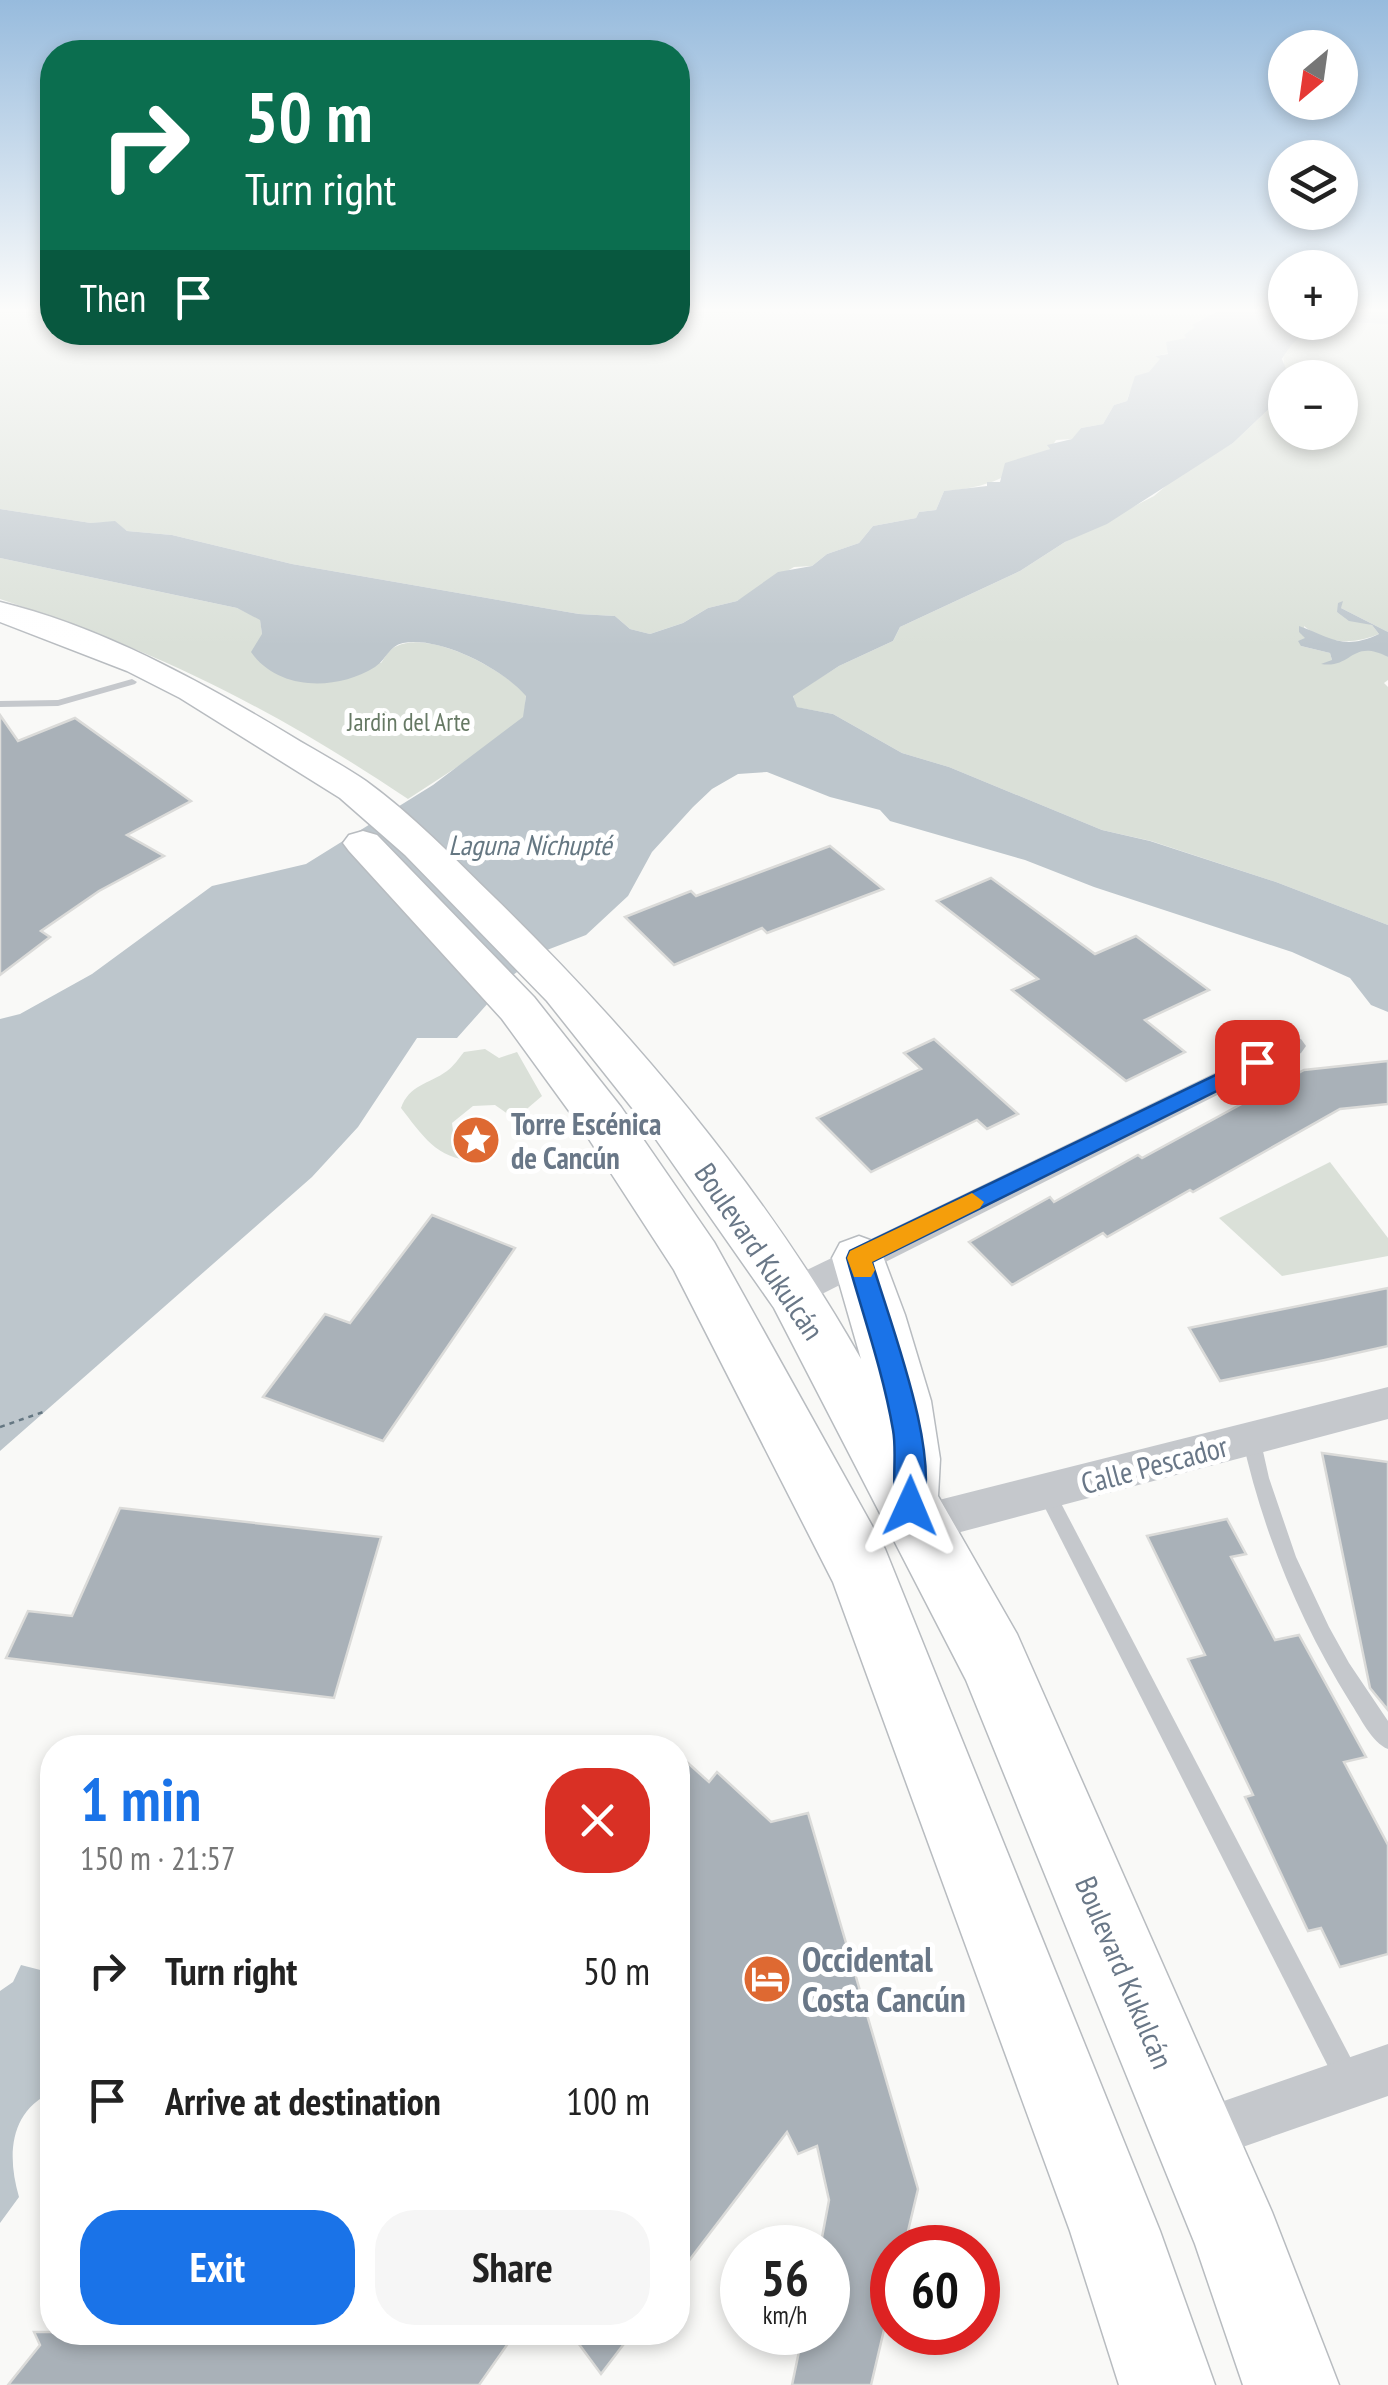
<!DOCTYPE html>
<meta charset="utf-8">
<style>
:root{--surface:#fff;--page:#f6f6f6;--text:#222;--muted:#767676;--accent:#1a73e8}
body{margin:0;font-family:"PT Sans Narrow",sans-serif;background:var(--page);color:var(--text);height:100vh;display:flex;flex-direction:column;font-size:38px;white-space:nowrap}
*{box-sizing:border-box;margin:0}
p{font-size:32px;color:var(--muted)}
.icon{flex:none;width:55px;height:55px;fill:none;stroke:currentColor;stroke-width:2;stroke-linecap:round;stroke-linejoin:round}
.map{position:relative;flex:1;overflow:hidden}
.drawer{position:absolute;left:40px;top:1735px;width:650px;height:610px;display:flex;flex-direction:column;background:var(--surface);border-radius:40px;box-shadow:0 5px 15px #0003}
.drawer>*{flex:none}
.banner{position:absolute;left:40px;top:40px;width:650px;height:305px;border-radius:40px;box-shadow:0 5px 15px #0003;background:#0b6e4f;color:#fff;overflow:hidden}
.needle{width:65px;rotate:209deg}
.tools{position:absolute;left:1268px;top:30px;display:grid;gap:20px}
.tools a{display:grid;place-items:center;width:90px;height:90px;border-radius:50%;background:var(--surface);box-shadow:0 5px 15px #0003;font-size:50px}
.speed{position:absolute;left:720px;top:2225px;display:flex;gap:20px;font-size:50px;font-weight:700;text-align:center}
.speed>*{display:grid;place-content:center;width:130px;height:130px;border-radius:50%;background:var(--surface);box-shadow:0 5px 15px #0003;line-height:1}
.speed small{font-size:25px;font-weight:400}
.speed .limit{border:15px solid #d22;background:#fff;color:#111}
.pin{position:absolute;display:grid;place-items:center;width:85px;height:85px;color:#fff;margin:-42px;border-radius:20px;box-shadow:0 5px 15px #0006}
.me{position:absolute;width:110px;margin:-55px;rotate:1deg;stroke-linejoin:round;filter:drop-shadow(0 0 8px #0008)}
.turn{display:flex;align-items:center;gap:35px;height:210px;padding:0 40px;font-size:45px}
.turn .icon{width:130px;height:130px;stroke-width:2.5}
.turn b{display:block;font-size:70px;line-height:85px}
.then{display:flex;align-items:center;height:95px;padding:0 40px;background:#0003;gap:20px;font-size:38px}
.round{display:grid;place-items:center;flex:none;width:105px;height:105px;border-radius:40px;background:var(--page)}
.summary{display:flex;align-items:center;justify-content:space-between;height:170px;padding:0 40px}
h1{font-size:60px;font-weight:600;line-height:75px;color:var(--accent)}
.action{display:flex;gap:20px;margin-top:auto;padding:20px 40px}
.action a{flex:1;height:115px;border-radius:40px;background:var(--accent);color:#fff;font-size:40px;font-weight:600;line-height:115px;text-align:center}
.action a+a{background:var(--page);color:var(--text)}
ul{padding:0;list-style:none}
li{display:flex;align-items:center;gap:30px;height:130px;padding:0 40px}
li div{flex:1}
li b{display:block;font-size:38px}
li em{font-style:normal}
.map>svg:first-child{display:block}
.green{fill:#dae0d8}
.water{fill:#bdc6cc}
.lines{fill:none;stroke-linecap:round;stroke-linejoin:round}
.ferry{stroke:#657782;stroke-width:2.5;stroke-dasharray:5 5;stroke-linecap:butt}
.building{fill:#a9b1b8;stroke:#dbdbd9;stroke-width:2.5}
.primary-casing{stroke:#b8bcc0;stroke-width:3}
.service{fill:#c5c8cc;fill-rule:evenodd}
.minor{fill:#c5c8cc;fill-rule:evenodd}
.primary{fill:#fff;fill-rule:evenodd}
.route{fill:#1a73e8;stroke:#114b97;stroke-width:2.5}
.slow{fill:#f59e0b}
.labels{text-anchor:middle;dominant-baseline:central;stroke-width:10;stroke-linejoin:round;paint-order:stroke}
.far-park-label{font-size:25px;fill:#667964;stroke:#fff}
.far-water-label{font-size:28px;font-style:italic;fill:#657782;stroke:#fff}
.poi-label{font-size:30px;font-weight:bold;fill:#697787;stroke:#fff;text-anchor:start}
.street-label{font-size:30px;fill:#697787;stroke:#fff}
.near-poi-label{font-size:35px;font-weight:bold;fill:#697787;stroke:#fff;text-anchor:start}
</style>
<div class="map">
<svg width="1388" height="2385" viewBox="0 0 1388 2385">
<rect width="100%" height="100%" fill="#f9f9f7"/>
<!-- green -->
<g class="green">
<path d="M0 312H52V332H678V312L1218 315 1199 320 1198 327 1185 335 1187 337 1170 346V353L1155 356 1161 358C1151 377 1132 378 1127 401L1114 405 1103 424 1081 428 1073 439 1056 440 1051 448C1012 474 992 488 944 491L936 510 919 512 916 518 873 526 859 543 827 554 812 566 794 567 737 601 708 608 683 623 650 634 630 629 615 616 579 614 292 564 172 535 127 531 115 522 91 523 0 509Z"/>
<path d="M1346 323 1388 324V632L1341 608 1337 612 1372 625 1379 634C1354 645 1325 644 1304 626L1306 638 1301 646 1330 653 1332 660 1349 657 1360 648 1374 649 1388 657V680L1384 683 1388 687V925L1276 882 1151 841 1102 830 949 767 902 753 833 714 796 707 793 695 839 666 893 641 900 627 1020 571 1065 542 1154 496 1180 474 1233 443 1272 406 1285 380V432H1340V378L1285 377C1286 368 1282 362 1284 354 1294 327 1322 325 1346 323Z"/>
<path d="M0 558 237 608 260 619 262 634 381 663C386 656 389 649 397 646 431 630 504 670 526 695L524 717 494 743 408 799C272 708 156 650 0 599Z"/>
<path d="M485 1049 499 1058 517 1052 542 1096 515 1119 495 1105 473 1106 452 1123 454 1138 467 1149 484 1150 475 1160C438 1161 422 1135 401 1108 409 1085 429 1084 447 1071 454 1066 459 1058 464 1052Z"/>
<polygon points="1330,1162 1388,1238 1388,1256 1282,1276 1219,1218"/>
</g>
<!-- water -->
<g class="water">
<path d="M1216 312H1285V322H1340V312H1388V324C1343 323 1307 315 1282 359L1286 369 1284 387 1272 406 1233 443 1107 524 1065 542 1020 571 900 627 893 641 839 666 793 696 797 707 833 714 902 753 949 767 1102 830 1150 841 1276 882 1388 925V1012L1371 1005 1350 978 1292 952 1094 887 1025 860 890 821 880 810 830 797 767 772 738 774 712 789 693 807 652 852 628 896 586 935 547 950 513 975 457 1038H417L358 1127 312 1177 0 1451V1019L20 1014 92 974 212 886 306 864 433 785 523 717 526 696C503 669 440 636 403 643 389 646 386 660 375 667 337 691 278 691 251 652L262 634 260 620 237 608 0 558V509L91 523 115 521 127 531 172 535 292 564 579 614 615 616 630 629 650 634 683 623 708 608 737 601 778 572 812 566 827 554 859 543 873 526 916 518 919 512 936 510 944 491 987 486V482H1000L1005 463 1050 449 1047 445 1072 439 1081 428 1103 424 1114 405 1127 401 1135 376 1149 372 1160 359 1155 356 1168 354 1166 342 1186 338 1184 335 1195 327 1192 325Z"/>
<path d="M1343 601 1341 608 1388 632V657C1351 638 1353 669 1321 664L1332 660 1330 653 1301 646 1298 641 1305 638 1299 632V626C1330 637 1343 651 1379 634L1372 625 1349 621 1337 612 1338 603Z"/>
<path d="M21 1965 52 1973 49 1992 52 1994V2092C9 2112 7 2156 19 2197L0 2223V1991L13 1982Z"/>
</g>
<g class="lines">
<!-- ferry -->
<polyline class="ferry" points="0,1427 46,1411"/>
</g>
<!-- building -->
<g class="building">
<polygon points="0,715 18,741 75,718 191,801 127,835 164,856 99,891 41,931 50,937 0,975"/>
<polygon points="830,846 883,889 767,933 762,928 674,965 625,917 691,891 696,896"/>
<polygon points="991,878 1095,954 1136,936 1209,990 1145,1020 1185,1052 1126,1081 1012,990 1038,979 937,901"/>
<polygon points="934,1039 1018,1114 987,1129 977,1120 871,1172 817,1118 921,1069 904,1053"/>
<polygon points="1388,1061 1388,1104 1340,1109 1193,1192 1190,1190 1107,1237 1103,1233 1012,1285 969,1242 1050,1197 1054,1202 1138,1155 1142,1158 1304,1070"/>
<polygon points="432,1215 515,1248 383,1441 263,1397 325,1314 350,1323"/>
<polygon points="1388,1288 1388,1346 1325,1360 1220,1381 1189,1328"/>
<polygon points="1322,1453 1388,1462 1388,1710 1370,1688"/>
<polygon points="120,1508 381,1537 334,1698 6,1658 28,1611 72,1616"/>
<polygon points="1227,1519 1246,1554 1231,1557 1275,1640 1299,1635 1366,1757 1344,1762 1388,1845 1388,1954 1340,1967 1321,1928 1308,1931 1245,1797 1253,1795 1188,1659 1205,1655 1147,1536"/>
<polygon points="678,1754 709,1782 717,1772 771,1822 808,1813 918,2189 904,2248 892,2248 892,2296 871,2385 792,2385 803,2332 828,2332 828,2248 820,2248 829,2200 817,2146 798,2154 787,2132 678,2275"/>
<polygon points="34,2332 516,2332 479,2385 8,2385 40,2345"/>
<polygon points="570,2332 633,2332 601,2374"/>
</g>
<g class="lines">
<!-- primary casing -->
<g class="primary-casing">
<g id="primary">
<path d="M0 602C102 627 198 680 288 734 314 750 341 764 366 781 413 815 454 858 495 898 635 1035 764 1188 861 1359L832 1258 840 1243 859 1236 878 1243 905 1315 931 1401 940 1459 938 1496 1017 1634 1272 2212 1339 2385H1243L1195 2244 966 1680 774 1308 648 1128 547 1001 405 855 340 798 180 698 127 671 0 622Z"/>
<polygon points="363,831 377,835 534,997 621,1107 714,1242 885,1549 1160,2231 1215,2385 1119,2385 1070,2231 833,1582 674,1270 585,1133 502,1019 349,851 343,843 349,835"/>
</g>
</g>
<!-- service -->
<g class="service">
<polygon points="132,679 137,682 135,684 58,706 0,707 0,701 58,700"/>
<path d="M1251 1430 1257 1433 1260 1438 1269 1478 1296 1557 1329 1627 1349 1663 1388 1721V1749C1372 1743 1360 1717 1350 1702 1299 1620 1263 1532 1242 1438L1245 1433Z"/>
<polygon points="1046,1484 1052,1486 1357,2070 1360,2079 1357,2088 1348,2091 1339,2088 1040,1498 1037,1492 1040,1486"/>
</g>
<!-- minor -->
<g class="minor">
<polygon points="1291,1036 1301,1039 1306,1046 1301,1053 806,1302 794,1306 782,1302 777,1292 782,1282"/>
<polygon points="1388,1387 1388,1419 919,1543 905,1537 899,1524 905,1511 919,1505"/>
<polygon points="1388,2044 1388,2096 1194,2164 1175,2156 1167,2137 1175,2118"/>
</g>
<!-- primary -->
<use href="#primary" class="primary"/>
</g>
<!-- sky -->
<linearGradient id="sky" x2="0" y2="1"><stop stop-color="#97bbdd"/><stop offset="0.48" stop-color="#fcfcfb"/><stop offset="1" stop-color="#fcfcfb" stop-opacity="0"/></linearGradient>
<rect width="1388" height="646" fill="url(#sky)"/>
<!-- route -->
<path class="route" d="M1257 1055 1265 1057 1268 1062 1265 1067 872 1262C889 1320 944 1460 920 1515L910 1518 900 1515C889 1491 898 1457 893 1430 883 1372 863 1315 847 1258L850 1251Z"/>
<!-- slow -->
<polygon class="slow" points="972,1193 984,1202 980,1208 872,1262 875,1270 871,1277 854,1277 847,1258 850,1251"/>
<!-- icons -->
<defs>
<g id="sight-disc" transform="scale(2.5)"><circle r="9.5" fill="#de6932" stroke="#fff"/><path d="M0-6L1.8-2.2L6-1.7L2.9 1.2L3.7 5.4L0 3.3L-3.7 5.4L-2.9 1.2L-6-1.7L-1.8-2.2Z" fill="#fff"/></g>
<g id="hotel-disc" transform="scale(2.5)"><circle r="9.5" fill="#de6932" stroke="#fff"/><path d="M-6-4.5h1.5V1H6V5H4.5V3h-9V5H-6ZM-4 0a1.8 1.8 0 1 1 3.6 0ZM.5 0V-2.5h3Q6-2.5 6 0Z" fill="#fff"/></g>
</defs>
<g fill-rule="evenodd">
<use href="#sight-disc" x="476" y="1140"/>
<use href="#hotel-disc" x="767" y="1979"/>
</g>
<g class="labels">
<!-- far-park labels -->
<g class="far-park-label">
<text x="409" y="722">Jardin del Arte</text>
</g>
<!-- far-water labels -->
<g class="far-water-label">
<text x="530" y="844">Laguna Nichupté</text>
</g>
<!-- poi labels -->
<g class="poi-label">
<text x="511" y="1123">Torre Escénica<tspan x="511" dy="34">de Cancún</tspan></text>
</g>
<!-- street labels -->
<g class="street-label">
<text transform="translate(760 1251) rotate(56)">Boulevard Kukulcán</text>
<text transform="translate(1154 1464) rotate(-15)">Calle Pescador</text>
<text transform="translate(1125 1972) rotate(67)">Boulevard Kukulcán</text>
</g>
<!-- near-poi labels -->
<g class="near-poi-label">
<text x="802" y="1959">Occidental<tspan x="802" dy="40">Costa Cancún</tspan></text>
</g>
</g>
</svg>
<div class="tools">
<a><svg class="needle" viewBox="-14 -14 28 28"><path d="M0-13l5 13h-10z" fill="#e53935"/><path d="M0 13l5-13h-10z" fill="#767676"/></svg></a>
<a><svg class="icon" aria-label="layers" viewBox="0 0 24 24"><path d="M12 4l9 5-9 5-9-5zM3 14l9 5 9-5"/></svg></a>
<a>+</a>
<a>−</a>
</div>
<div class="speed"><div>56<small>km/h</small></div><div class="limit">60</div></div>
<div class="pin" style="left:1257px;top:1062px;background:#d93025"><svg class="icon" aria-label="arrive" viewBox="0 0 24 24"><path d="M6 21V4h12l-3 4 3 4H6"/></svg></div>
<svg class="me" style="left:910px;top:1506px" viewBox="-20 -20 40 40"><path d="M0-17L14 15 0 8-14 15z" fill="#1a73e8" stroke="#fff" stroke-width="4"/></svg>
<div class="banner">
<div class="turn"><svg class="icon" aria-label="right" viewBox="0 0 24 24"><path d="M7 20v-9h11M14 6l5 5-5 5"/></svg><div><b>50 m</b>Turn right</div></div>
<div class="then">Then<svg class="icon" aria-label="arrive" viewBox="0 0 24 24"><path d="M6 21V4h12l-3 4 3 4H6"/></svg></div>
</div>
<section class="drawer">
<div class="summary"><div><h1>1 min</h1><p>150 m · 21:57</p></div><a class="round" style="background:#d93025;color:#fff"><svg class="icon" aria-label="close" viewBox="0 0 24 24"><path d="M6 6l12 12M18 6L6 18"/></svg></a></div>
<ul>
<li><svg class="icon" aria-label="right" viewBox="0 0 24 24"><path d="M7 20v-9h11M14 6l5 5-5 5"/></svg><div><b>Turn right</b></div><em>50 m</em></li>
<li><svg class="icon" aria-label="arrive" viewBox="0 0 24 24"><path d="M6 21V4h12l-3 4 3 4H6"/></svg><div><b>Arrive at destination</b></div><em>100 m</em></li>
</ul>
<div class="action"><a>Exit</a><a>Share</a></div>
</section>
</div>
